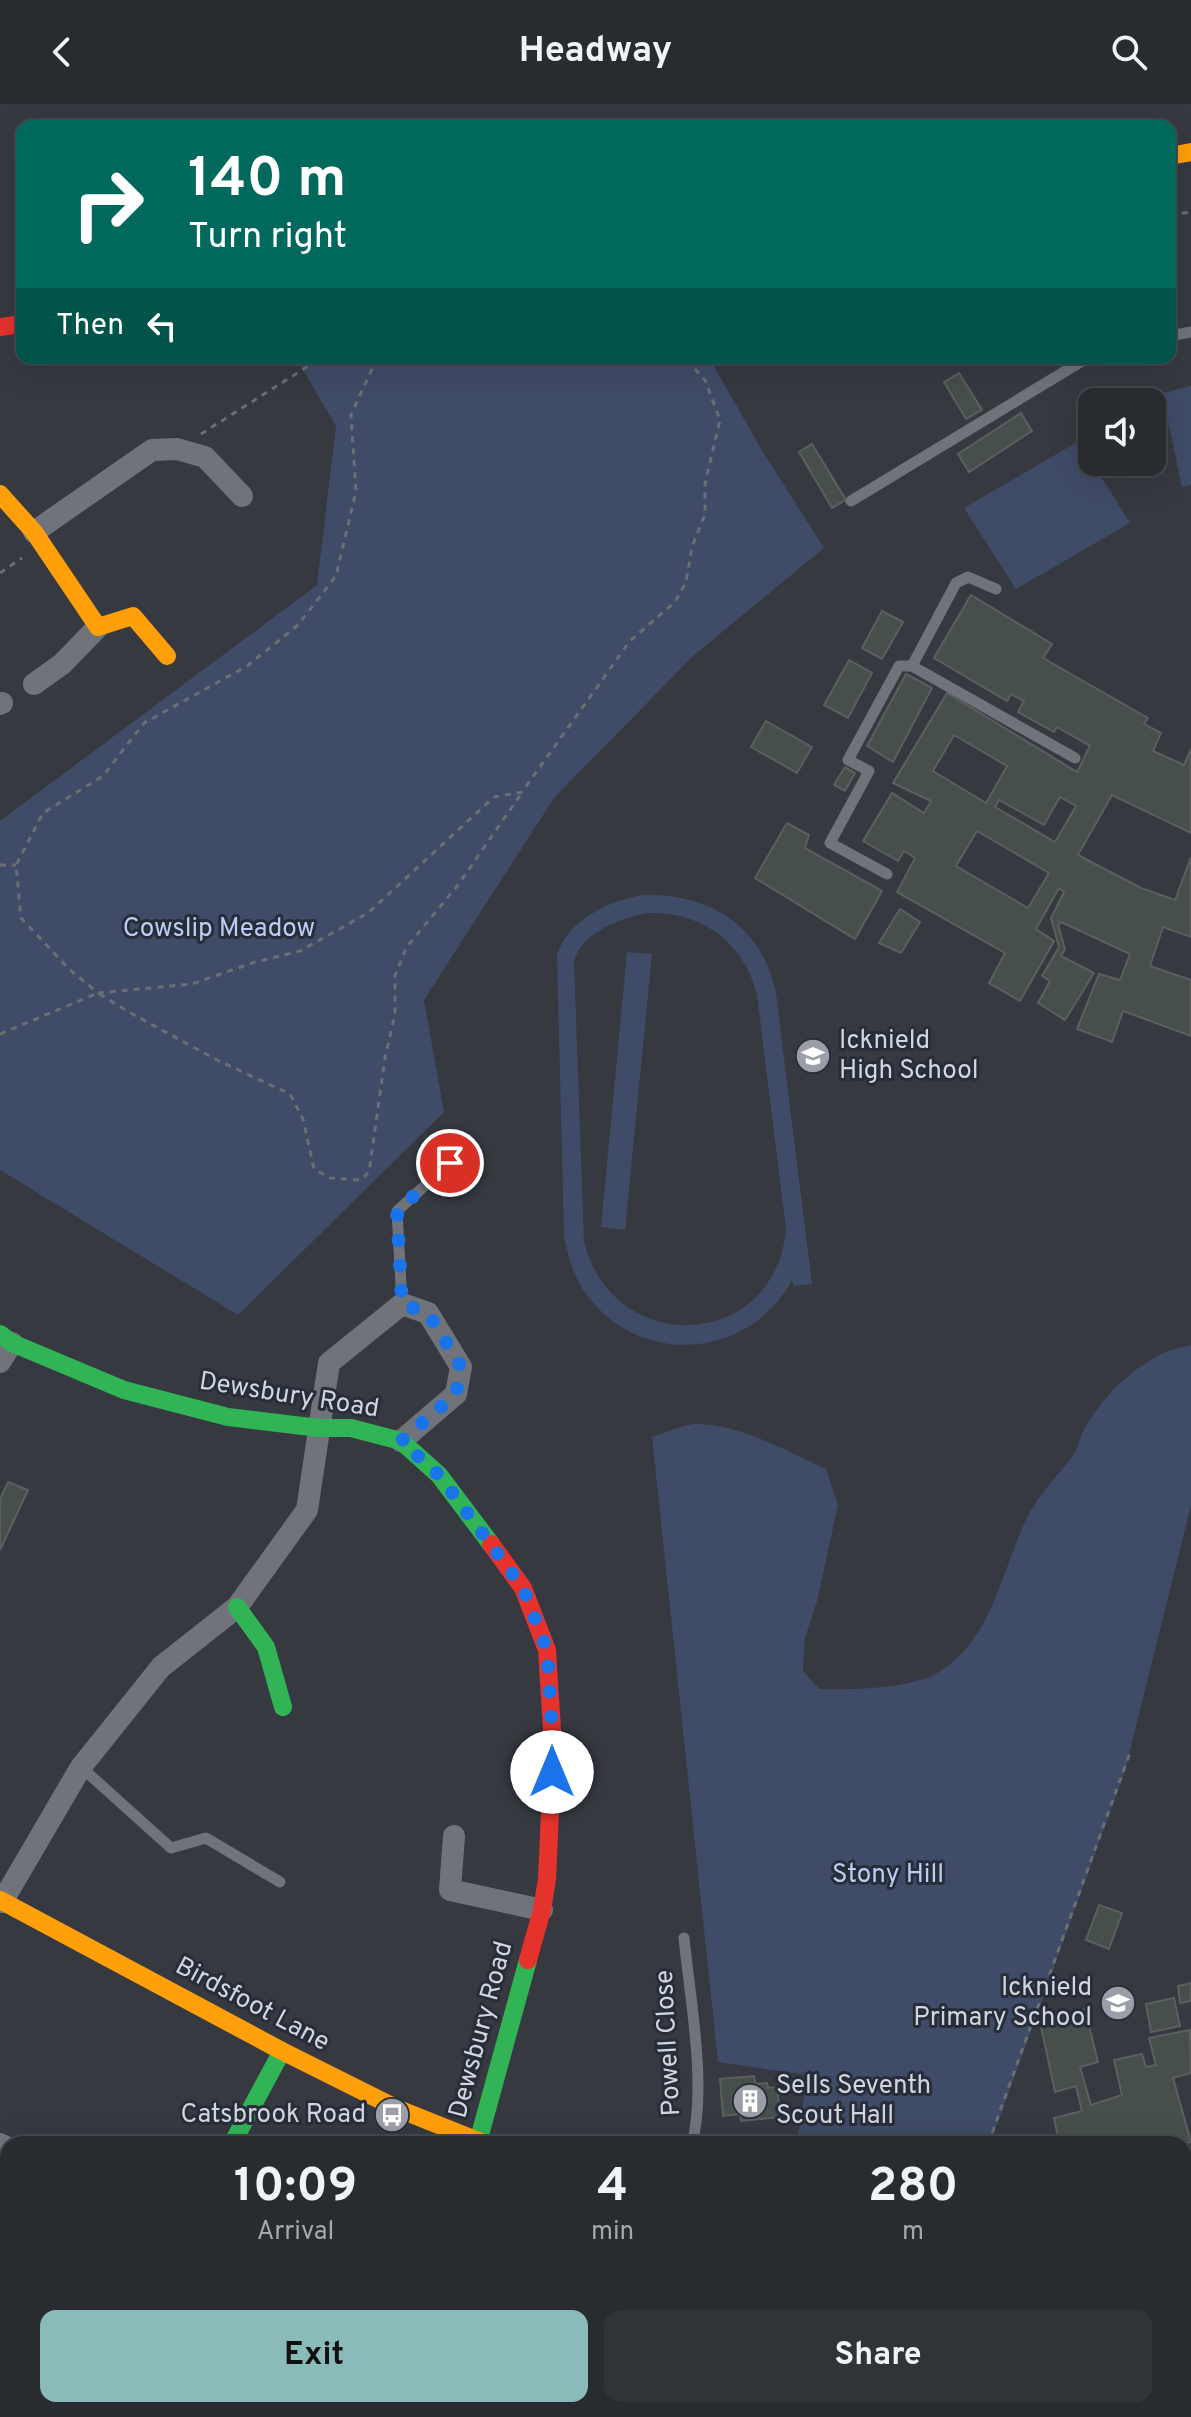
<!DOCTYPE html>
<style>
:root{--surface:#282b30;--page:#303338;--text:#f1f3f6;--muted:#a5a7ab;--line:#44474c;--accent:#8bbbb9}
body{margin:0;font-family:Overpass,sans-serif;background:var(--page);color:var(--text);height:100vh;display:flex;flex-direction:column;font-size:30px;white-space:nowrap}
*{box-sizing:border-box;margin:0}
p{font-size:26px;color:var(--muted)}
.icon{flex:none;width:44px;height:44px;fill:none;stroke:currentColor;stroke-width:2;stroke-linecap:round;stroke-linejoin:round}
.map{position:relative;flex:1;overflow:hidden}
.details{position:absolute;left:0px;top:2032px;width:1192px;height:282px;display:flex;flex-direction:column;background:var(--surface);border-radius:24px 24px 0 0;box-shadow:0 8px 32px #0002,0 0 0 2px var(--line)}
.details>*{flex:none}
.guide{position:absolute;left:16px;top:16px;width:1160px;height:244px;border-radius:16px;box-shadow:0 8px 32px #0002,0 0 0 2px var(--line);background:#00695c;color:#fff;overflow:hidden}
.buttons{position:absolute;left:1078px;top:284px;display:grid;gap:16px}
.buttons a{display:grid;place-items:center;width:88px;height:88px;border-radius:16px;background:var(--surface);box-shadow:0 8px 32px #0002,0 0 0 2px var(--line);font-size:40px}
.pin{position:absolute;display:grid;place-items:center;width:68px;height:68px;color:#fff;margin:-34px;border:4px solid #fff;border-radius:50%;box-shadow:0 2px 8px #0007}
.me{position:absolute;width:88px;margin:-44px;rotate:0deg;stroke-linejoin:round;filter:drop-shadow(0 0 6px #0008)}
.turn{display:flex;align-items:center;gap:28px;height:168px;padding:0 40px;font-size:36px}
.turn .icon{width:104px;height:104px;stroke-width:2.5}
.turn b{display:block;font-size:56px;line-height:68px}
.then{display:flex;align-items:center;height:76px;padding:0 40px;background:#0003;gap:16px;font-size:30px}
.eta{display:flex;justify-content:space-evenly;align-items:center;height:136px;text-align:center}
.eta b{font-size:48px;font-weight:700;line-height:56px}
.button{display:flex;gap:16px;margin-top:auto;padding:16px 40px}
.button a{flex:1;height:92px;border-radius:16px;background:var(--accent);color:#111;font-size:32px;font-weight:700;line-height:92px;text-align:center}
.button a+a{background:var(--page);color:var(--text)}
header{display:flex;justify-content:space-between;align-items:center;height:104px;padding:0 40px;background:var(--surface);font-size:36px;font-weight:700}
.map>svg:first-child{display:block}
.green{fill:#404b67;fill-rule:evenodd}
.building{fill:#464f4c;stroke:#5b5f5f;stroke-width:2;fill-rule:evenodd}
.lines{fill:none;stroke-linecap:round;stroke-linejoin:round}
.path{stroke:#6b6e73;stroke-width:3;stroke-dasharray:6 6;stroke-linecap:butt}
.lane{stroke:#70737a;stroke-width:11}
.street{stroke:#70737a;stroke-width:22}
.fast{stroke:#30b455;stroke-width:18}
.slow{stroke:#ff9f0a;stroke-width:18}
.jam{stroke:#e5322d;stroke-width:18}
.route{stroke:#1a73e8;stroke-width:14;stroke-dasharray:0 25.2}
.labels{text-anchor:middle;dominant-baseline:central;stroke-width:6;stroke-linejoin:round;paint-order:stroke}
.park-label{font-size:26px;fill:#bdccf4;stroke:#282d3a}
.poi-label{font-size:26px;fill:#d1d5dd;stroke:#282d3a;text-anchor:start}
.street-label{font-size:26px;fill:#d1d5dd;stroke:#282d3a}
</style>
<header><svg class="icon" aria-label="back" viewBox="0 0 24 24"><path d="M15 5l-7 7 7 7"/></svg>Headway<svg class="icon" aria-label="search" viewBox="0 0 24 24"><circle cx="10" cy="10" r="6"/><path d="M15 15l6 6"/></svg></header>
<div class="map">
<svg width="1191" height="2313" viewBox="0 0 1191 2313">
<rect width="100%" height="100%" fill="#363940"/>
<!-- green -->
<g class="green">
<polygon points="296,254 709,254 763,348 824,444 693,552 554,694 424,896 444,1008 238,1211 0,1066 0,717 317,481 336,322"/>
<polygon points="1191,282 1191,381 1182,383 1162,289"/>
<polygon points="1079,337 1130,419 1016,485 964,404"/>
<path d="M643 791C709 789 762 821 776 889L812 1180 794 1182 792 1176C748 1258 634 1264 582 1184 572 1168 568 1151 564 1132L557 850C570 815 608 797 643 791ZM647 809C701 807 743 837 757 890L786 1126C774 1248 612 1254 584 1137L574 857C583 827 620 815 647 809Z"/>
<polygon points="627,848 652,850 625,1126 601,1123"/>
<path d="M1191 1241V1401L1125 1667 990 2040H797L807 1971 718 1958 652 1333C665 1329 681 1321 695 1320 735 1318 790 1348 826 1365L838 1401 817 1497 805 1534 803 1567 819 1585C851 1586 911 1585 939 1568 994 1534 1001 1465 1028 1412 1039 1390 1057 1372 1072 1353 1078 1345 1079 1334 1084 1325 1106 1287 1146 1248 1191 1241Z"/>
</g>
<!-- building -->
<g class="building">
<polygon points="959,269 982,306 966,315 944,278"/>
<polygon points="1021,309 1032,327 969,368 958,350"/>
<polygon points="812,340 846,396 832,404 799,348"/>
<path d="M971 491 1052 540 1043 554 1148 614 1144 620 1161 629 1153 647 1184 661 1191 645V729L1112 691 1078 751 1141 784 1175 796 1191 753V833L1163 823 1150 862 1191 876V932L1123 907 1112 938 1077 925 1099 870 1120 876 1130 850 1061 818 1058 821 1065 845 1061 852 1094 869 1065 916 1038 899 1050 877 1042 872 1059 843 1051 814 1064 788 1059 784 1036 825 1054 837 1020 897 989 879 1005 849 897 788 915 754 904 747 898 757 863 737 892 689 924 709 931 697 893 679 947 589 1077 668 1090 642 1057 623 1054 628 1018 608 1024 597 1011 590 1007 597 934 554ZM954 631 1007 662 986 699 933 667ZM1060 693 1076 702 1055 738 995 703 999 696 1044 721ZM977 727 1049 769 1028 804 956 762Z"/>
<polygon points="882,507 903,518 882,555 862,544"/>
<polygon points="849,556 872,569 848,614 824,601"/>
<polygon points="906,570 932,584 893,658 867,642"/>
<polygon points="766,617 812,643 797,669 751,643"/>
<polygon points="845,663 855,669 845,687 834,681"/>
<polygon points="787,719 809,731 805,744 882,787 855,835 755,774"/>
<polygon points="900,805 920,818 901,849 879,839"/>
<polygon points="8,1378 28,1386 0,1446 0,1395"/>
<polygon points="1099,1801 1122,1809 1109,1845 1086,1836"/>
<polygon points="1191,1879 1191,1897 1180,1899 1178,1882"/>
<polygon points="1174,1894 1180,1922 1151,1928 1146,1900"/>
<polygon points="1085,1905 1098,1958 1080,1963 1091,2001 1122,1991 1114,1956 1142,1950 1146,1963 1156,1961 1149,1934 1190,1926 1191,1969 1173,1974 1191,2038 1184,2040 1070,2040 1069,2036 1059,2038 1054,2014 1082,2007 1076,1982 1055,1988 1040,1918"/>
<polygon points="754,1972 755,1980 767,1979 768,1984 777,1983 780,2013 741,2017 740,2010 723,2012 720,1975"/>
</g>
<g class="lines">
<!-- path -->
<g class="path">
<polyline points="1170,111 1191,108"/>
<polyline points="377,254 351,311 356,387 336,472 297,522 247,562 144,619 103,672 43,709 16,761 21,814 69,865 98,889 192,880 252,859 300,847 368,809 494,693 522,688 630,537 675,498 686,478 692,443 705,410 705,380 720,316 705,276 685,254"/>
<polyline points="201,330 321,254"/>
<polyline points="0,469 22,454"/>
<polyline points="0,761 16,761"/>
<polyline points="0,930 98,889 127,907 217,956 290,990 303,1015 314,1065 330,1074 360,1076 369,1068 385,954 395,910 395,872 406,844 458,781 521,690"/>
<polyline points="988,2040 1131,1646"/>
</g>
<!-- lane -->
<g class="lane">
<polyline points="1170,232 1191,228"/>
<polyline points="851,397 1087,254"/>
<polyline points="996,485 968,473 956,479 912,562 1075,654"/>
<polyline points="887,770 830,739 869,667 848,656 899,562 912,562"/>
<polyline points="402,1200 397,1107 450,1059"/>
<polyline points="81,1663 171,1744 206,1734 280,1778"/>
<path d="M684 1834C690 1895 707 1982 692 2040"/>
<polyline points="905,2313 910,2306"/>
</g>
<!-- street -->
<g class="street">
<polyline points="34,428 152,346 177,345 205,353 242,392"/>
<polyline points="34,580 62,560 98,523"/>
<polyline points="0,600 2,599"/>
<polyline points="0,1258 12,1239"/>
<polyline points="454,1732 450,1786 542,1806"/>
<polyline points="2,1798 81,1663 161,1563 237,1503 307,1406 329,1259 402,1200 428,1209 461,1263 456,1290 401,1337"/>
<polyline points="0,2040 8,2044"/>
<polyline points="568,2306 591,2313"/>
<polyline points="744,2306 770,2313"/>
<polyline points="72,2313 77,2306"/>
<polyline points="315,2313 323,2306"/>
<polyline points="434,2313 441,2306"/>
<polyline points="683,2313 685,2306"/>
<polyline points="785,2313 798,2306"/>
<polyline points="1046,2313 1052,2306"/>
</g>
<!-- fast -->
<g class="fast">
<polyline points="0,1230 12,1239 124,1286 228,1313 319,1324 351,1324 401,1337 439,1371 491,1440"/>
<polyline points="237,1503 266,1543 283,1603"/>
<polyline points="478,2038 528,1856"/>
<polyline points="232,2040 282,1947"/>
</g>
<!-- slow -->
<g class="slow">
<polyline points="1170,52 1191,48"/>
<polyline points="0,390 34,428 98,523 133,512 167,552"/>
<polyline points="0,1796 282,1947 396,2004 486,2040"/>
<polyline points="1184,2209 1191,2212"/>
</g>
<!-- jam -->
<g class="jam">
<polyline points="0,223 22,220"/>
<polyline points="491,1440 523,1484 547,1546 553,1641 547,1775 542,1806 528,1856"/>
</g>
</g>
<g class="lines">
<!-- route -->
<polyline class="route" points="450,1059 397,1107 402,1200 428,1209 461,1263 456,1290 401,1337 439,1371 523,1484 547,1546 553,1641 552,1668"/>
</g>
<!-- icons -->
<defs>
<g id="school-disc" transform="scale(1.8)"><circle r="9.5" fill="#9b9ea6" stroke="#282d3a"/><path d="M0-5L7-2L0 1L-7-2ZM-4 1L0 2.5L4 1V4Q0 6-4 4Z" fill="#fff"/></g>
<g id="building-disc" transform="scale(1.8)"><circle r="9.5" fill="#9b9ea6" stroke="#282d3a"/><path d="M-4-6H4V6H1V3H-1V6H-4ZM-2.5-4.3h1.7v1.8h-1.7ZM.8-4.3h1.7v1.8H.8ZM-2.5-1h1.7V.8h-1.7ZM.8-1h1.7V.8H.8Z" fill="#fff"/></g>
<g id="bus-disc" transform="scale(1.8)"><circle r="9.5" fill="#9b9ea6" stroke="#282d3a"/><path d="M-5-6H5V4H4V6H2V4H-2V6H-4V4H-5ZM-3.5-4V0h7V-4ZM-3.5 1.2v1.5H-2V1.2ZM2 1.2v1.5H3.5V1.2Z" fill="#fff"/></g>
</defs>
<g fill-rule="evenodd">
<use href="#school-disc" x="813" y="952"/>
<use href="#school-disc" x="1118" y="1899"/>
<use href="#building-disc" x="750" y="1997"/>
<use href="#bus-disc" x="392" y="2011"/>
</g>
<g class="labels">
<!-- park labels -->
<g class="park-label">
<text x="219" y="825">Cowslip Meadow</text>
<text x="888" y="1771">Stony Hill</text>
</g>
<!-- poi labels -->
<g class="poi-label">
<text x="839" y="937">Icknield<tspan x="839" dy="30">High School</tspan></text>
<text x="1092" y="1884" text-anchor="end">Icknield<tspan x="1092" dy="30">Primary School</tspan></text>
<text x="776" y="1982">Sells Seventh<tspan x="776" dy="30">Scout Hall</tspan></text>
<text x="366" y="2011" text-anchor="end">Catsbrook Road</text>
</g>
<!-- street labels -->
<g class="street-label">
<text transform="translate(289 1292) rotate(9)">Dewsbury Road</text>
<text transform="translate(252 1901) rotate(28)">Birdsfoot Lane</text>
<text transform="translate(482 1926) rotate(-75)">Dewsbury Road</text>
<text transform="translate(669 1939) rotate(-93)">Powell Close</text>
</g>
</g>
</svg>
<div class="buttons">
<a><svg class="icon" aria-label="sound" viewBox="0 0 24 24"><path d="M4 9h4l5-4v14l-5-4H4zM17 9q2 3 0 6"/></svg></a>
</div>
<div class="pin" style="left:450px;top:1059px;background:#d93025"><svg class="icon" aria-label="arrive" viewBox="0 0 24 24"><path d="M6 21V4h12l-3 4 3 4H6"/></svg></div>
<svg class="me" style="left:552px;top:1668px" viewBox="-20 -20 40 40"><circle r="19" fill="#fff"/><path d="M0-13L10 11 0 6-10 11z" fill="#1a73e8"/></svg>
<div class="guide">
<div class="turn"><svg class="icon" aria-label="right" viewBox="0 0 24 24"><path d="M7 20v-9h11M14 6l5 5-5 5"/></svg><div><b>140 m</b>Turn right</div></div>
<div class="then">Then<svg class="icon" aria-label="left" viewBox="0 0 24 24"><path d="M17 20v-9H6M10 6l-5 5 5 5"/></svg></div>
</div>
<section class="details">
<div class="eta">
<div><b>10:09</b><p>Arrival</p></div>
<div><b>4</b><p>min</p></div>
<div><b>280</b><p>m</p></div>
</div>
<div class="button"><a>Exit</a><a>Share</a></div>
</section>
</div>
